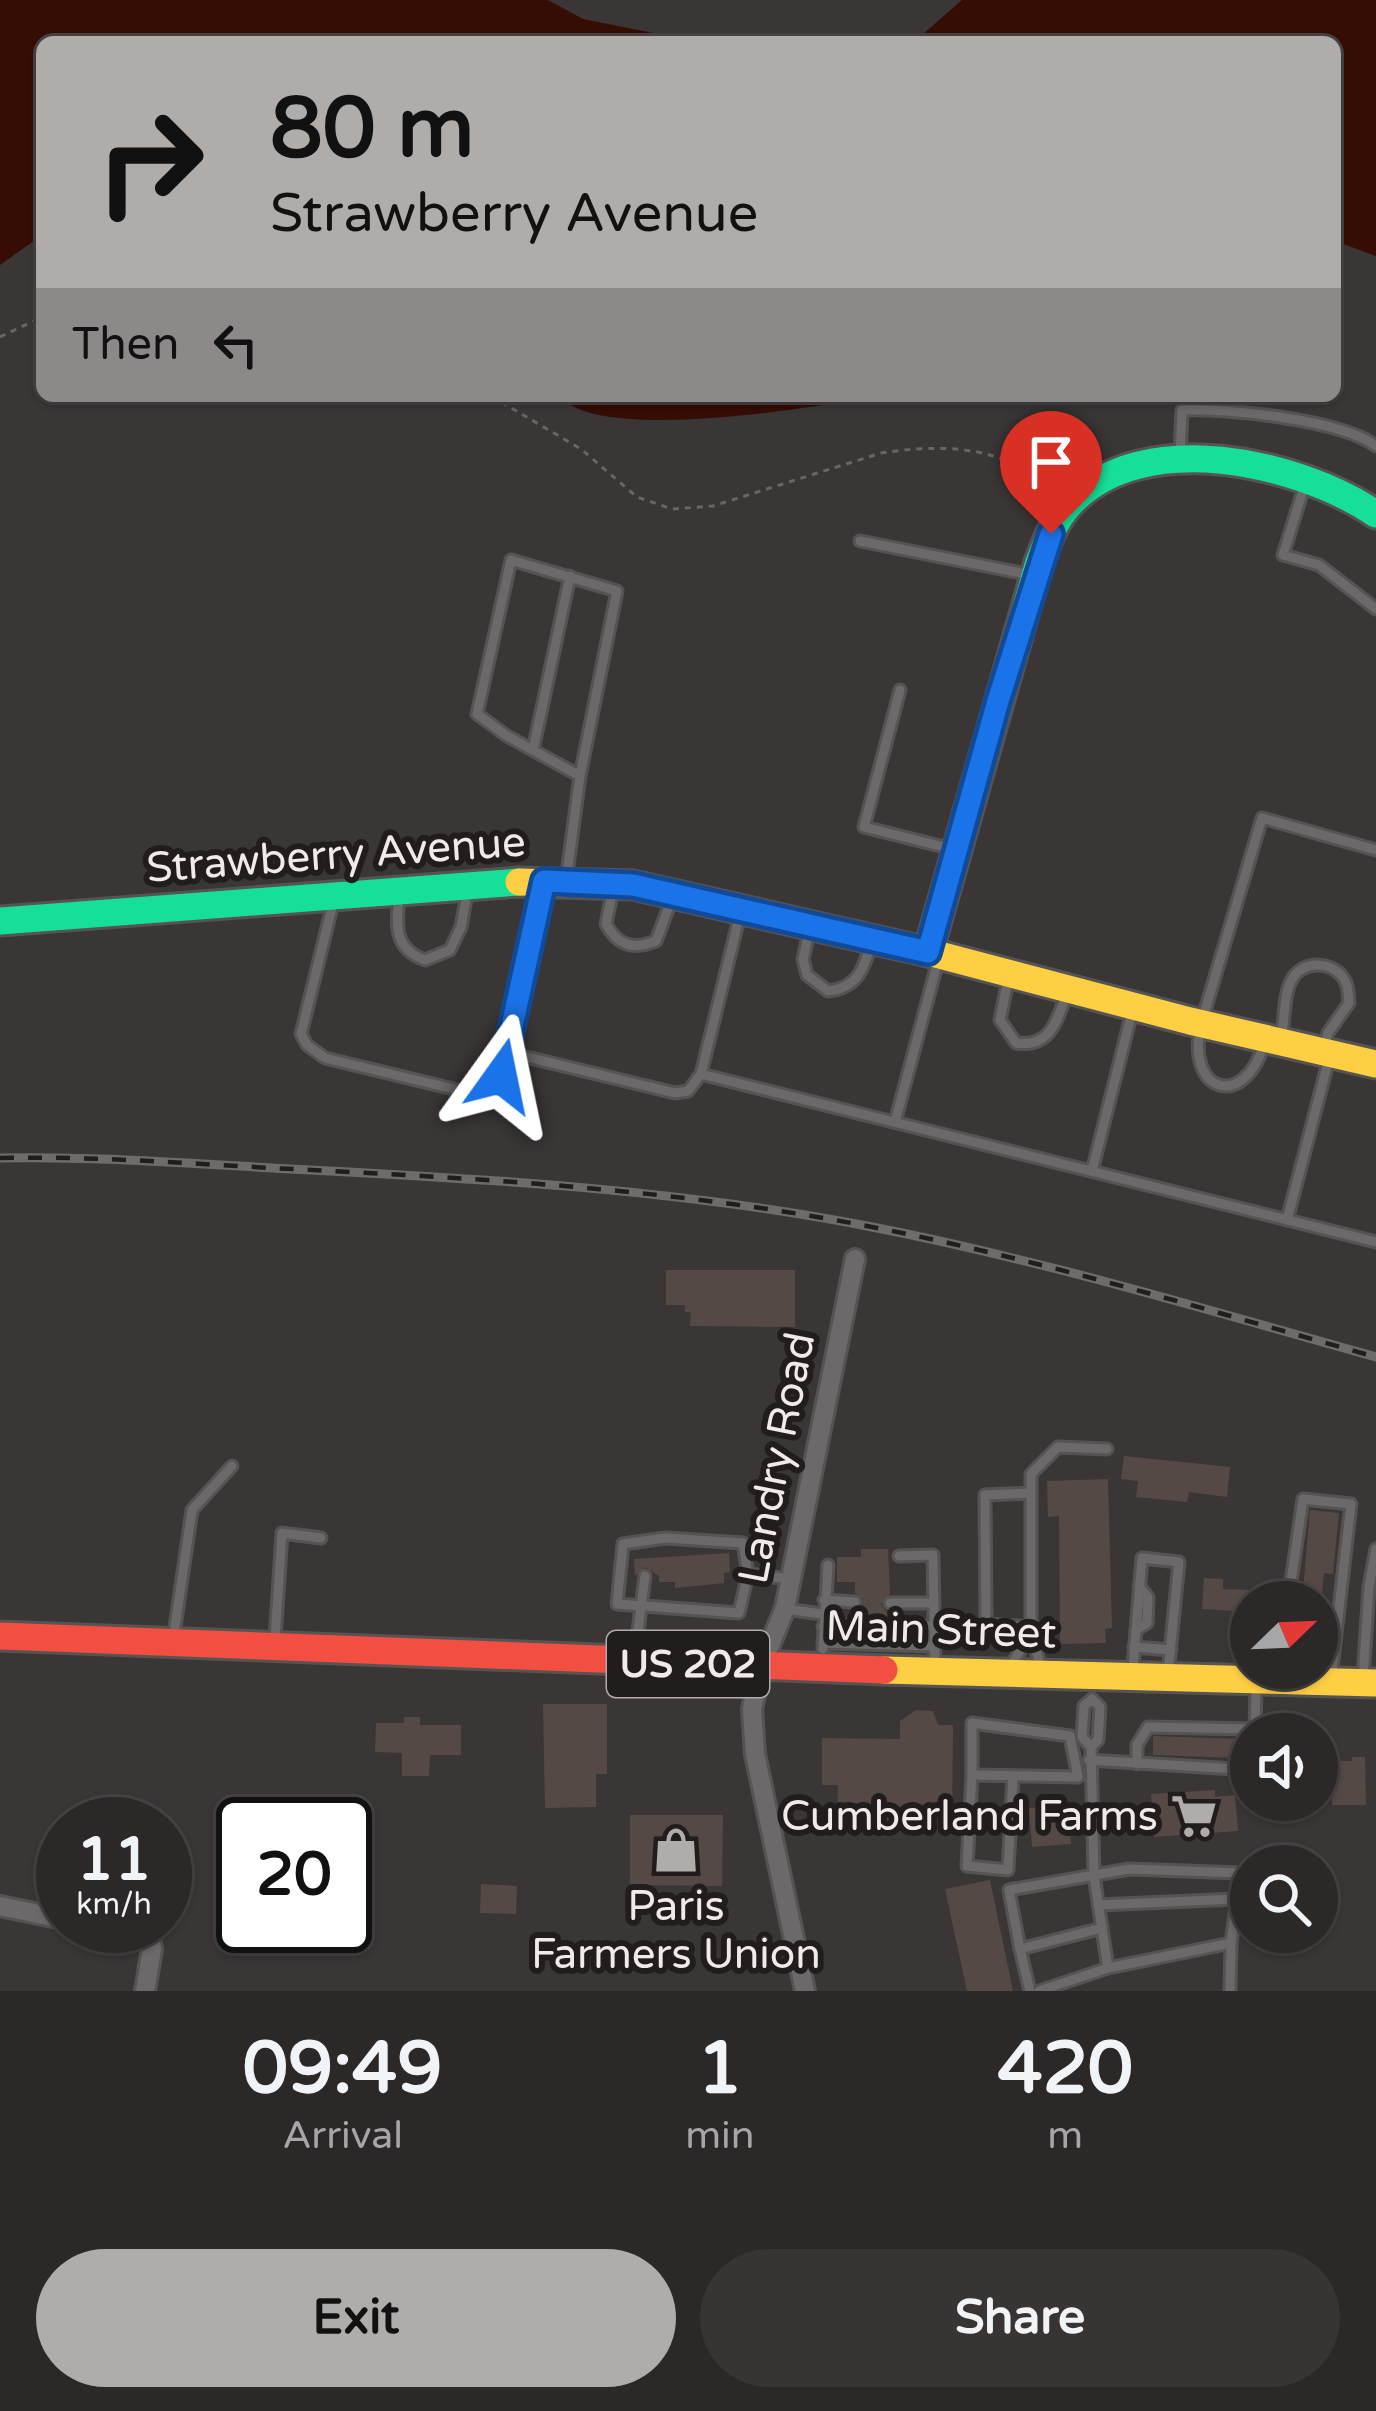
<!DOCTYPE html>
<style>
:root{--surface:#2c2828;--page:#383434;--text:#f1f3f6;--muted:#a6a6a8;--line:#484445;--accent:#b0acaa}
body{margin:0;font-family:"Varela Round",sans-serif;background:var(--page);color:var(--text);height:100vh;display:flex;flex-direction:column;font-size:45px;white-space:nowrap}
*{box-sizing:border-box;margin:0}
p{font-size:39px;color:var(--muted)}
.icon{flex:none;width:66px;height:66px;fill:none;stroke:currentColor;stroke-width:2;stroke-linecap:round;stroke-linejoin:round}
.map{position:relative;height:1991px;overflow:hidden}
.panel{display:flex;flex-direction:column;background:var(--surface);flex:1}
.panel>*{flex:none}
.banner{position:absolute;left:36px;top:36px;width:1305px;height:366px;border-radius:18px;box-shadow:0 3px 9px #0004,0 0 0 3px var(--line);background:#b0acaa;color:#111;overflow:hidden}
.needle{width:78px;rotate:67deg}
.controls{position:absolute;left:1230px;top:1581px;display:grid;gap:24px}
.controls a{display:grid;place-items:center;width:108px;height:108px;border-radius:50%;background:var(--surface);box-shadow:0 3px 9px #0004,0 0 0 3px var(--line);font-size:60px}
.speed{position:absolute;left:36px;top:1797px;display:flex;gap:24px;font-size:60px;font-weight:700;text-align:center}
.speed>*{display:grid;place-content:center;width:156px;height:156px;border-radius:50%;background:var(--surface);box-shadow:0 3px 9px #0004,0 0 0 3px var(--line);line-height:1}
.speed small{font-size:30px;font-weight:400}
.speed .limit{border:6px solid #111;border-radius:18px;background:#fff;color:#111}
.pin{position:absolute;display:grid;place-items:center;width:102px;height:102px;color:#fff;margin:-123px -51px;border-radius:50% 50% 50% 0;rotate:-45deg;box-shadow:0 0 12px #0007}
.pin .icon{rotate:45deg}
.me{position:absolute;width:132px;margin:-66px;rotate:12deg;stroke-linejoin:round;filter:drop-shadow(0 0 9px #0008)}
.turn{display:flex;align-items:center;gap:42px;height:252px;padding:0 36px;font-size:54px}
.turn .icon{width:156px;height:156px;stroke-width:2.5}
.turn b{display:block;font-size:84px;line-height:102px}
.then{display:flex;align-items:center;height:114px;padding:0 36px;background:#0003;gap:24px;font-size:45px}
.eta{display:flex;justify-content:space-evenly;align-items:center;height:204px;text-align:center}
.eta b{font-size:72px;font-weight:700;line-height:84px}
.cta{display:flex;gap:24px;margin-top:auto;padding:24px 36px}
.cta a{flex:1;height:138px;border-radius:72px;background:var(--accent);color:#111;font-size:48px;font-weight:700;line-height:138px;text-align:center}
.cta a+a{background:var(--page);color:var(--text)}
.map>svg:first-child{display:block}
.water{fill:#350d05}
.building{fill:#554946}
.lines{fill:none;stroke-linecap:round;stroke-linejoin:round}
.lane-casing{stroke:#565453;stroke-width:15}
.street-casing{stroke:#565453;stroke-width:24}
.fast-casing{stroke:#565453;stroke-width:33}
.slow-casing{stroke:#565453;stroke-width:33}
.jam-casing{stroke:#565453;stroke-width:33}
.path{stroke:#686665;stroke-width:3;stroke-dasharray:6 6;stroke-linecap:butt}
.lane{stroke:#6b6969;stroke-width:9}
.street{stroke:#6b6969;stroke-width:18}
.fast{stroke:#16e098;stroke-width:27}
.slow{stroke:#ffcf43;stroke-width:27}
.jam{stroke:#f24e42;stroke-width:27}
.rail-casing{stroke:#6e6c6b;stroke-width:9}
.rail{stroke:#211d1c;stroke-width:4.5;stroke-dasharray:14;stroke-linecap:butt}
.route-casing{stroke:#114b97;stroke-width:30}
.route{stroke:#1a73e8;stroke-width:21}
.labels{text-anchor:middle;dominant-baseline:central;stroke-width:12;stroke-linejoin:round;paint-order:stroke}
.shield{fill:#211d1c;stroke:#b2adac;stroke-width:3}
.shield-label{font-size:39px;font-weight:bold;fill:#f0ebe9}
.street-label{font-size:42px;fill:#f0ebe9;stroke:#211d1c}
.poi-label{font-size:42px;fill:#f0ebe9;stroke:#211d1c;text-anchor:end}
</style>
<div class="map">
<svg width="1376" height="1991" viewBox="0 0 1376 1991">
<rect width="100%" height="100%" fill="#3a3635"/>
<!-- water -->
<g class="water">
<polygon points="0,0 548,0 583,19 698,42 42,42 42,235 0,265"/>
<polygon points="962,0 1376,0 1376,256 1335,241 1335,42 914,42"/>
<path d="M560 396H875C817 407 597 444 560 396Z"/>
</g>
<!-- building -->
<g class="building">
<polygon points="666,1270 795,1270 795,1327 690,1326 691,1312 685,1312 685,1305 666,1305"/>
<polygon points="1124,1456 1230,1467 1227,1497 1189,1492 1187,1502 1136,1497 1138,1481 1121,1479"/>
<polygon points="1108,1479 1112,1628 1105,1629 1106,1643 1060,1644 1059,1516 1048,1517 1047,1481"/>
<polygon points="1310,1510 1339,1513 1333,1574 1324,1573 1321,1602 1302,1602"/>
<polygon points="861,1549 888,1549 890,1594 881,1604 890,1617 881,1627 890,1636 856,1635 863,1628 855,1611 862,1608 863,1599 855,1593 855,1582 837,1582 837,1557 861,1557"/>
<polygon points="729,1553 730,1572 724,1573 724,1583 675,1588 675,1582 659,1582 659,1576 645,1567 635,1576 634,1559"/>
<polygon points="1204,1578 1223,1579 1223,1589 1251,1590 1251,1612 1202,1609"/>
<polygon points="543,1704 607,1704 607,1774 596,1774 596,1807 545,1808"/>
<polygon points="916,1710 933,1711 938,1725 953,1725 952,1830 837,1829 838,1785 822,1785 822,1738 900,1739 900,1721"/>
<polygon points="404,1717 420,1717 420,1725 461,1725 461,1755 430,1755 429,1776 402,1776 402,1753 375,1752 376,1723 404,1723"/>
<polygon points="1153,1736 1241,1739 1241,1758 1153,1755"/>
<polygon points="1352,1757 1365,1757 1366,1805 1332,1805 1331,1761 1352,1761"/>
<polygon points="1215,1790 1215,1797 1235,1795 1238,1831 1154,1837 1151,1794"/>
<polygon points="1069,1805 1071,1844 1032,1847 1029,1808"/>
<polygon points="630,1815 723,1815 722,1886 630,1885"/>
<polygon points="990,1880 1013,1991 967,1991 945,1889"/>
<polygon points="481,1884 517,1886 516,1914 480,1913"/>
</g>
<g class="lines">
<!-- lane casing -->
<g class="lane-casing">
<g id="lane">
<path d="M1180 456 1182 410C1226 408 1342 420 1376 446"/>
<polyline points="1305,484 1283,555 1319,565 1376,609"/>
<polyline points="860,541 1031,575"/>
<polyline points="900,690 864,827 952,849"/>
<polyline points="533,750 570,576"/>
<polyline points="566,881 580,776 617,591 511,560 477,714 507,736 580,776"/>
<path d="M613 889 606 924C618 946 633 950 656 941L673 896"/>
<path d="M399 897C396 926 394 949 425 960L450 950 461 927 468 888"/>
<path d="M333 903 301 1034 307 1045 325 1058 474 1094C498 1091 501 1073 506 1052L675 1093 688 1091 701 1074 1376 1242"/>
<path d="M809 932 803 959 807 975 828 991C859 988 864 967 872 941"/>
<path d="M1009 975 1000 1020 1016 1043C1051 1048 1057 1020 1067 993"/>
<path d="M1281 1040C1285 1022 1283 997 1291 981 1302 958 1337 961 1346 983 1349 990 1348 997 1349 1003L1328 1033 1325 1046"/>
<path d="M1264 1044C1244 1111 1185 1093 1201 1024L1262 818 1376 850"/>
<polyline points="506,1052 542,888"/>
<polyline points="701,1074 740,914"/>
<polyline points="895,1122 938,961"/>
<polyline points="1092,1171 1132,1012"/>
<polyline points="1287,1220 1329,1059"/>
<polyline points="899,1556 933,1555 935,1666"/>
<polyline points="748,1574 739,1613 617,1604 623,1544 665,1538 743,1543 748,1574 791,1579"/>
<polyline points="824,1600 855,1602"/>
<polyline points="1288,1602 1303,1499 1351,1504 1331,1678"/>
<polyline points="890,1603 932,1603"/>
<polyline points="786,1609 822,1614"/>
<polyline points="890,1626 933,1626"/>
<polyline points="823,1627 855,1625"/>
<polyline points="1031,1627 986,1624 985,1495 1031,1493"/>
<polyline points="1136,1630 1147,1623 1148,1597 1139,1586"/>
<polyline points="174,1634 192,1510 232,1466"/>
<polyline points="275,1639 282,1533 321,1538"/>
<polyline points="823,1643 935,1646"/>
<polyline points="1134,1647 1171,1650"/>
<polyline points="823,1649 828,1565"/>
<polyline points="635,1654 645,1576"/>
<polyline points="1012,1664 1031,1633"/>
<polyline points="1133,1667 1142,1558 1179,1562 1168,1673"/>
<polyline points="1041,1668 1031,1633 1031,1474 1058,1447 1107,1449"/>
<polyline points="1363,1678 1369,1587 1376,1549"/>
<polygon points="972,1723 1070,1736 1078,1777 972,1775"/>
<polyline points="1255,1731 1256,1688"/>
<polyline points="1091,1747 1098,1740 1100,1707 1092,1699 1084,1706 1082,1737 1091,1747 1094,1876 1108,1968 1231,1943 1237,1899 1098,1905"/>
<polyline points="1089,1760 1251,1770"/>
<polyline points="1137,1764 1137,1745 1148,1727 1254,1729"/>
<polyline points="972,1775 967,1866 1008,1870 1013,1776"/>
<polyline points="1102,1928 1020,1949 1009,1890 1129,1869 1241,1873"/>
<polyline points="1020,1949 1030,1991"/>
<polyline points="1039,1991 1108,1968"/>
<polyline points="1230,1991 1231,1943"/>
</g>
</g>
<!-- street casing -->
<g class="street-casing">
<g id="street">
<polyline points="0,1906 63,1919"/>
<polyline points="101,1926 150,1937 152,1949 145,1991"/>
<polyline points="805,1991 755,1754 752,1709 761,1667 785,1608 855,1259"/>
</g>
</g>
<!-- fast casing -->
<g class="fast-casing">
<g id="fast">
<polyline points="0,921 519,882"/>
<path d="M928 952 1039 562C1047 541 1055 520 1070 504 1142 426 1299 462 1376 514"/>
</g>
</g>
<!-- slow casing -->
<g class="slow-casing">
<g id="slow">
<polyline points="519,882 633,885 928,952 1190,1021 1376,1064"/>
<polyline points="884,1670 1376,1683"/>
</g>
</g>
<!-- jam casing -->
<g class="jam-casing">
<polyline id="jam" points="0,1636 884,1670"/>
</g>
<!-- path -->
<g class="path">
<polyline points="0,337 42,317"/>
<path d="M491 396 581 449 637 497 672 509 713 506 881 453C942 444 1007 444 1051 492"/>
</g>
<!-- lane -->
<use href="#lane" class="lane"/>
<!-- street -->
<use href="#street" class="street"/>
<!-- fast -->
<use href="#fast" class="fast"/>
<!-- slow -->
<use href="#slow" class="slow"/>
<!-- jam -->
<use href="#jam" class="jam"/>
<!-- rail casing -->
<g class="rail-casing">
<path id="rail" d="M0 1158C91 1156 181 1163 272 1168 470 1178 671 1188 867 1226 1039 1259 1207 1310 1376 1357"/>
</g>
<!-- rail -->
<use href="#rail" class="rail"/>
</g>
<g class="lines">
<!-- route casing -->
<g class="route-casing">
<polyline id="route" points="501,1076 544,881 633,885 928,952 998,701 1051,534"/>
</g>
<!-- route -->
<use href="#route" class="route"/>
</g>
<!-- icons -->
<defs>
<g id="supermarket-bare" transform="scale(3.6)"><path d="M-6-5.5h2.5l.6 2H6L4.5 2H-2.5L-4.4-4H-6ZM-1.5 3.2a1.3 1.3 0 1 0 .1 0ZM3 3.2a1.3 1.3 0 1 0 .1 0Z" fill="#b0acaa" stroke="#211d1c" stroke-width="2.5" paint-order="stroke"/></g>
<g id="shop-bare" transform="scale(3.6)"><path d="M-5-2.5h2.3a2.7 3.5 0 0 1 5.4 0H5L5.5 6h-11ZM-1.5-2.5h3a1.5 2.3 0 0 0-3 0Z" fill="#b0acaa" stroke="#211d1c" stroke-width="2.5" paint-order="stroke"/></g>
</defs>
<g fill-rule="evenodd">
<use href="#supermarket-bare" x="1194" y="1816"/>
<use href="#shop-bare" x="676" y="1850"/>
</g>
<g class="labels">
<!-- shield labels -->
<rect class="shield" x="607" y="1631" width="162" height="66" rx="9"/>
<g class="shield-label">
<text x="688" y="1664">US 202</text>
</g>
<!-- street labels -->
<g class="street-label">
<text transform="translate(336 855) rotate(-4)">Strawberry Avenue</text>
<text transform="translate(777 1458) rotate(-79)">Landry Road</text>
<text transform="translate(941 1630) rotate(2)">Main Street</text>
</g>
<!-- poi labels -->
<g class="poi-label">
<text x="1158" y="1816">Cumberland Farms</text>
<text x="676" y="1906" text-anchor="middle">Paris<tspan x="676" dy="48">Farmers Union</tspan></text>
</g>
</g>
</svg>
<div class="controls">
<a><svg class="needle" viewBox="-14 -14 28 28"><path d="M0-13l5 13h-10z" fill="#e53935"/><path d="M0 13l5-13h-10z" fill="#a6a6a8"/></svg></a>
<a><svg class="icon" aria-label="sound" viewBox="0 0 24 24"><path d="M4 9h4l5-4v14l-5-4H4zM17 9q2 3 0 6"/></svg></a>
<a><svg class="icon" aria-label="search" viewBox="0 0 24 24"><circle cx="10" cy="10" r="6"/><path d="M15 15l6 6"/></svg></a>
</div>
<div class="speed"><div>11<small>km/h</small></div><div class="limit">20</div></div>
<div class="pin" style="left:1051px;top:534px;background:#d93025"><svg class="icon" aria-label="arrive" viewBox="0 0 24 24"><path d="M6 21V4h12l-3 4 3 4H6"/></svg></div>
<svg class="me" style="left:501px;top:1076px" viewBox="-20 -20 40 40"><path d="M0-17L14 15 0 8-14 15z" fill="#1a73e8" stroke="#fff" stroke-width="4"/></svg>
<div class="banner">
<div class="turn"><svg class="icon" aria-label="right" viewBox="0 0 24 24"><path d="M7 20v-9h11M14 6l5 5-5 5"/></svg><div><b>80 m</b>Strawberry Avenue</div></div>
<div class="then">Then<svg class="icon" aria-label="left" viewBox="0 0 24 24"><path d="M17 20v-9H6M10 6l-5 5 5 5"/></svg></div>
</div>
</div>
<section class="panel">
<div class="eta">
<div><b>09:49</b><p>Arrival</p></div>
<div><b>1</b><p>min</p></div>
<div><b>420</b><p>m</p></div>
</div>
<div class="cta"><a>Exit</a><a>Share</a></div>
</section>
